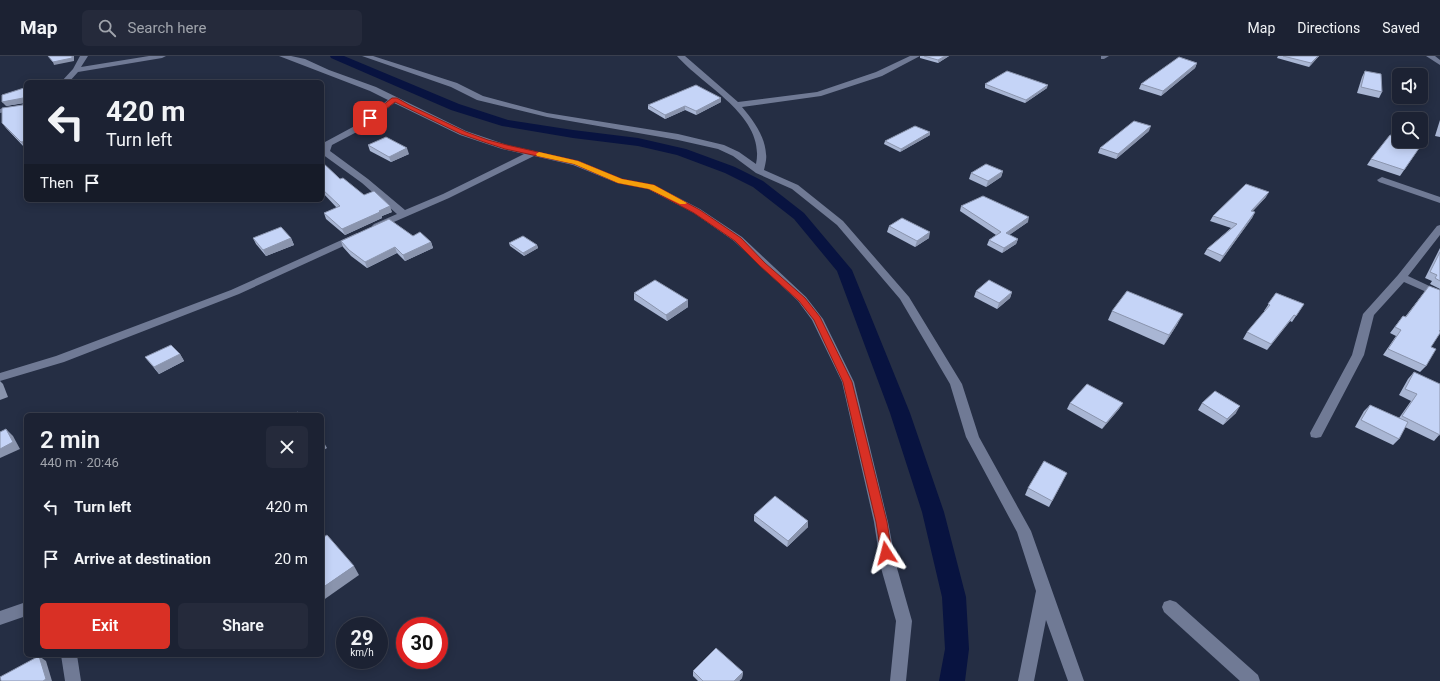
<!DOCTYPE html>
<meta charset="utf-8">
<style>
:root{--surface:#1c2233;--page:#252a3b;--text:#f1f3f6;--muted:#a0a4ac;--line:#3a3f4e;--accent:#d93025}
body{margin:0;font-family:Roboto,sans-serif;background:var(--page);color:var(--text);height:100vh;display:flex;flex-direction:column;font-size:15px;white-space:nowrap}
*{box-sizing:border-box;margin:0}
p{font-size:13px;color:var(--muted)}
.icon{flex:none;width:22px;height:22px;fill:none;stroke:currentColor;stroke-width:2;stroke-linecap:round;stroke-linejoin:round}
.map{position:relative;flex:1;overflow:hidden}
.sheet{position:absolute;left:24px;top:357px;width:300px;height:244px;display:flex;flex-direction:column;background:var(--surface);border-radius:6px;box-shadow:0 2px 10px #0003,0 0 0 1px var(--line)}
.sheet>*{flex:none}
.top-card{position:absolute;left:24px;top:24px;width:300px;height:122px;border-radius:6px;box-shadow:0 2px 10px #0003,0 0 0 1px var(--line);background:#1c2233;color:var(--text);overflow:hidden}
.fabs{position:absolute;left:1392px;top:12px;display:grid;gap:8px}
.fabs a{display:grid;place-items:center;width:36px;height:36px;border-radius:6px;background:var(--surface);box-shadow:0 2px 10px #0003,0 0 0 1px var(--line);font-size:20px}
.speed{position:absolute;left:336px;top:561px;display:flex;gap:8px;font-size:20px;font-weight:700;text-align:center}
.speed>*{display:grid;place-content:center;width:52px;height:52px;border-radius:50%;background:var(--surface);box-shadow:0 2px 10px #0003,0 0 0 1px var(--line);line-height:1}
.speed small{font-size:10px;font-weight:400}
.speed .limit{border:6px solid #d22;background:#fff;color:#111}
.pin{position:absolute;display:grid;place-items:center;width:34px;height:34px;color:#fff;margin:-17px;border-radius:8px;box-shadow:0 2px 6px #0006}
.me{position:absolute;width:44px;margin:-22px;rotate:351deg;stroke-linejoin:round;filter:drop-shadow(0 0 3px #0008)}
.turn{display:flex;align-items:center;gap:14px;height:84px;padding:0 16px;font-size:18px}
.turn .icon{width:52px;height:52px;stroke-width:2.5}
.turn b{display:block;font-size:28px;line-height:34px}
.then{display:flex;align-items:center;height:38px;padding:0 16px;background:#0003;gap:8px;font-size:15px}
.round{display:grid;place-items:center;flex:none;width:42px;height:42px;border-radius:6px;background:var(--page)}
.headline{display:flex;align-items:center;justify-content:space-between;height:68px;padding:0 16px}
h1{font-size:24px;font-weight:600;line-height:30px}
.action{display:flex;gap:8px;margin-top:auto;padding:8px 16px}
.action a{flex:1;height:46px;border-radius:6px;background:var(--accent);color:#fff;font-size:16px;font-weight:600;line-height:46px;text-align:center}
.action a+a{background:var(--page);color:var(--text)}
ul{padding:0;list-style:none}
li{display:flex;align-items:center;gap:12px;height:52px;padding:0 16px}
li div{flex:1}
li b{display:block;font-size:15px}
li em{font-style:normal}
header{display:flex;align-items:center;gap:24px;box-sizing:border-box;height:56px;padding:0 20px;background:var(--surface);border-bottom:1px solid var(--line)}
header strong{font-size:19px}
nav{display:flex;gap:22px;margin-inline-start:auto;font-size:14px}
.search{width:280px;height:36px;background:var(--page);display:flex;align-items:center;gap:10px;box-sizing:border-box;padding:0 14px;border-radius:6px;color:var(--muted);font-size:15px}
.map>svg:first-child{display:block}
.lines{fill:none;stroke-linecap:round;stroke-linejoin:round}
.canal{fill:#081340;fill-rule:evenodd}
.minor{fill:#707a95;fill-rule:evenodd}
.wall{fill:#a9b6d4}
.shaded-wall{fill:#8a94ad}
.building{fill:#c5d4f7;stroke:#8a94ad}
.route{fill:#d93025;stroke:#8d1f18}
.slow{fill:#f59e0b}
</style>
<header>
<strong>Map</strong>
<div class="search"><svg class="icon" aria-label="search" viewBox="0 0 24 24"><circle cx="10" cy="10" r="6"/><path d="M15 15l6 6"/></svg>Search here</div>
<nav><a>Map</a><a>Directions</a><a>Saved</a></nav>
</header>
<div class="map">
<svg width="1440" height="625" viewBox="0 0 1440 625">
<rect width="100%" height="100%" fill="#252e44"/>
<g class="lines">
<!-- canal -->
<polygon class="canal" points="330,0 344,0 459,48 508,64 573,74 638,82 686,93 735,111 763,125 804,157 852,214 910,357 944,456 966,541 969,593 965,625 939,625 945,593 942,541 922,456 890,357 837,215 794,163 753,131 725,117 677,99 638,90 573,82 502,70 451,54 331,2"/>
<!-- minor -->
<g class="minor">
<polygon points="80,0 88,0 81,11 149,0 166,0 162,2 78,16 69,26 61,26 73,13"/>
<path d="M279 0H291L305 3 329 14 376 31 466 75 507 89 579 105 622 123 654 129 700 153 742 181 806 241 823 263 854 326 888 466 897 512 912 565 906 625H890L896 565 881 512 874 466 842 326 812 264 798 245 734 185 694 157 648 133 617 127 573 109 534 100 449 142 380 172H374L372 170 374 168 397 158 362 127 322 98V92L325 86 364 65 367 60 388 44 370 35ZM394 47 460 79 502 93 524 98 443 138 405 154 368 123 330 95 332 89 370 69 373 63Z"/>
<path d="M362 0H373L457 27 483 40 547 57 678 78 724 89 739 96 756 108C766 60 704 31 677 0H685L738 46 817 36 876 16 910 0H920L882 20 821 40 742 51C753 64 765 80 766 98 767 103 765 109 764 114L798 129 843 165 909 241 962 328 979 381 1031 475 1084 625H1068L1046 564 1034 625H1018L1036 535 1017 476 966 381 950 328 900 243 837 169 792 133 756 117 733 100 718 93 678 84 547 61 477 44 451 31Z"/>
<polygon points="1101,0 1109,0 1104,3 1101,3"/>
<polygon points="1426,0 1435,0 1440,4 1440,9"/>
<polygon points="26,48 26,52 0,57 0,53"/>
<polygon points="1382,121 1440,141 1440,147 1379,126 1377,124"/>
<polygon points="1440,169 1440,179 1408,220 1440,235 1440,242 1404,226 1374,259 1364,299 1321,381 1316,382 1311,381 1310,377 1352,299 1363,258 1398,219 1437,170"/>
<polygon points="357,177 362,180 361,182 239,238 64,306 0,325 0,317 56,300 231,234"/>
<polygon points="1170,544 1176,546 1258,619 1260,625 1240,625 1164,556 1162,551 1164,546"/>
<polygon points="26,546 26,560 0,569 0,555"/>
<polygon points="61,599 77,599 81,625 65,625"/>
</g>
</g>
<!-- wall -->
<g class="wall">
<polygon points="920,0 949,0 938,7 920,2"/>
<polygon points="1278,0 1319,0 1309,11 1277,2"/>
<polygon points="1197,7 1195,12 1161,40 1139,33 1141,28"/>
<polygon points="1365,15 1382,36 1379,42 1357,37 1362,21"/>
<polygon points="985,28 1047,32 1025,47 985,32"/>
<polygon points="24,32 25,92 6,72 2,67 23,49 23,47 6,50"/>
<polygon points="721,46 696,59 685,54 665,63 648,53 648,49"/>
<polygon points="1440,64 1440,81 1435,80"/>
<polygon points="1149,75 1116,103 1098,97 1100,92"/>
<polygon points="930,79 900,96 884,88 885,85"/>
<polygon points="1399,82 1426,82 1400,120 1367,109 1371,103"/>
<polygon points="368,89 409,98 391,106 370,95"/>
<polygon points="322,106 340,123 364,139 392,156 382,160 382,162 345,179 326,163 324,157 337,152 322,136"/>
<polygon points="1003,115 1001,121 986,131 969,123 971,117"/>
<polygon points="1266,141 1252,156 1255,156 1252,162 1220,206 1204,198 1207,193 1231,172 1210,165 1213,160"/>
<polygon points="961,150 1028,166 1009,179 1018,183 1016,188 1002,197 987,189 989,184 996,179 960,155"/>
<polygon points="889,170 929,182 915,191 887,176"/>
<polygon points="413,180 431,186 433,192 405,205 397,197 367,212 351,200 343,191 341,185"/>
<polygon points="253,182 291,182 294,189 266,200 256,188"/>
<polygon points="509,187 537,189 538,192 524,200 510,190"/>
<polygon points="1440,192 1440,233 1430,228 1432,225 1425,222"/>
<polygon points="1429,230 1431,291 1426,310 1420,316 1383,299 1396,280 1390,277 1403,260 1405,261"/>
<polygon points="976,235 1012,236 1010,242 997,253 974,241"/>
<polygon points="634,237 688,251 667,265 634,244"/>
<polygon points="1276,237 1304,248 1292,266 1290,265 1267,294 1243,283 1247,276 1265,255 1264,255"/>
<polygon points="1112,255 1178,267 1164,289 1108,264"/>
<polygon points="180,298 184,305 159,318 145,301"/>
<polygon points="1414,316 1440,378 1434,385 1405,371 1399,383 1393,389 1355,371 1364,355 1370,349 1399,362 1411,345 1399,339 1408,323"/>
<polygon points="1070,347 1123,347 1119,353 1102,373 1067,353"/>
<polygon points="1202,347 1236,357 1223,369 1198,354"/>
<polygon points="1067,417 1049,451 1025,439 1028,432"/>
<polygon points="754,459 808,471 787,491 754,465"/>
<polygon points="693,615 743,616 742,622 739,625 698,625 693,620"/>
</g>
<!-- shaded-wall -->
<g class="shaded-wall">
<polygon points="72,0 74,0 74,5 54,9 53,6"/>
<polygon points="945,0 949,0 938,7 938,4"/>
<polygon points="1318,0 1319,0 1309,11 1311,7"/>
<polygon points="1197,7 1195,12 1161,40 1163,35"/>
<polygon points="1048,29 1047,32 1025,47 1026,44"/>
<polygon points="24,32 26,35 26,62 25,47 6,50 2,46 23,42 25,46"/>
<polygon points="721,42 721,46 696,59 696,55"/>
<polygon points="685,50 685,54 665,63 665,59"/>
<polygon points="1151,70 1149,75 1116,103 1118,98"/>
<polygon points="930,76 930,79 900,96 901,93"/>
<polygon points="26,85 26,91 25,92 21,86"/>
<polygon points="407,92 409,98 391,106 389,101"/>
<polygon points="1003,115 1001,121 986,131 988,125"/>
<polygon points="1269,136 1266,141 1248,160 1251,155"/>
<polygon points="390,150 392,156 382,160 382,162 345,179 342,173 379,155"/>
<polygon points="1255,156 1252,162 1220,206 1223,200"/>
<polygon points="1029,161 1028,166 1005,182 1006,177"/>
<polygon points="930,176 929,182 915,191 917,185"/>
<polygon points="291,182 294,189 266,200 263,194"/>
<polygon points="1018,183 1016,188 1002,197 1004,192"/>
<polygon points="431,186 433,192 405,205 403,199"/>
<polygon points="537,189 538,192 524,200 523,197"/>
<polygon points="395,191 397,197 367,212 365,206"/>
<polygon points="1012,236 1010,242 997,253 999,247"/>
<polygon points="688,244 688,251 667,265 666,259"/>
<polygon points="1183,258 1178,267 1164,289 1169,279"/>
<polygon points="1294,259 1290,265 1267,294 1271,288"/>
<polygon points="180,298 184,305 159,318 154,311"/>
<polygon points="0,325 3,328 8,341 0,344"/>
<polygon points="1123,347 1119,353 1102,373 1106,367"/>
<polygon points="1240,350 1236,357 1223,369 1227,363"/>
<polygon points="6,373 13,380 20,393 0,402 0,393"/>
<polygon points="322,383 327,392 322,395"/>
<polygon points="808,465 808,471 787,491 788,485"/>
<polygon points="354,510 359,519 322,545 322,532"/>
<polygon points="39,600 46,605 52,625 43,625"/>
<polygon points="743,616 742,622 739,625 734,625"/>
</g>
<!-- building -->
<g class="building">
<polygon points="48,0 72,0 72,2 53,6"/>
<polygon points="924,0 945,0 938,4"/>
<polygon points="1283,0 1318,0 1311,7"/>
<polygon points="1179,1 1197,7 1163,35 1141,28"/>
<polygon points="1007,15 1048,29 1026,44 985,28"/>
<polygon points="1365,15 1381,18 1382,36 1361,31"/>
<polygon points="696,29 721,42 696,55 685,50 665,59 648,49"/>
<polygon points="24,32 26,62 26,85 21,86 2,67 2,52 23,49 24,43 23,42 2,46 2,39"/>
<polygon points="1134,65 1151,70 1118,98 1100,92"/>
<polygon points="915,70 930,76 901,93 885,85"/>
<polygon points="1390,79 1399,82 1399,85 1421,85 1421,80 1426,82 1404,114 1371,103"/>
<polygon points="386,81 407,92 389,101 368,89"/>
<polygon points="322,106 340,123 343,122 364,139 374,135 390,150 379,155 380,156 342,173 324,157 340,150 322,133"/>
<polygon points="986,108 1003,115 988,125 971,117"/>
<polygon points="1246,128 1269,136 1251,155 1255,156 1223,200 1207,193 1237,168 1213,160"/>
<polygon points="983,140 1029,161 1006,177 1018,183 1004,192 989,184 1001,176 961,150"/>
<polygon points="902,162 930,176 917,185 889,170"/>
<polygon points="389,163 413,180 420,176 431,186 403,199 395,191 365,206 349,194 341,185"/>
<polygon points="281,171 291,182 263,194 253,182"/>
<polygon points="523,180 537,189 523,197 509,187"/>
<polygon points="1440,196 1440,225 1435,222 1437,219 1430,216"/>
<polygon points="655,224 688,244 666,259 634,237"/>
<polygon points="989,224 1012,236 999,247 976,235"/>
<polygon points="1429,230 1440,234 1440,274 1439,275 1440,275 1440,277 1431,291 1436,293 1426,310 1388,293 1401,274 1395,271 1403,260 1406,261"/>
<polygon points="1127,235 1183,258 1169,279 1112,255"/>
<polygon points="1276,237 1304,248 1296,260 1294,259 1271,288 1247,276 1270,249 1268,248"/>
<polygon points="171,289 180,298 154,311 145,301"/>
<polygon points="1414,316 1440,328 1440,379 1402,360 1417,338 1405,333"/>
<polygon points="1087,328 1123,347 1106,367 1070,347"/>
<polygon points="1215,335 1240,350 1227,363 1202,347"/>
<polygon points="1370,349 1408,366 1399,383 1361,364"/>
<polygon points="298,356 301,359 293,359"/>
<polygon points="6,373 13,386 0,393 0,376"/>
<polygon points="1044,405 1067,417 1052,445 1028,432"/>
<polygon points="775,440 808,465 788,485 754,459"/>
<polygon points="327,479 354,510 322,532 322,482"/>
<polygon points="716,592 743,616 734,625 703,625 693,615"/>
<polygon points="39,600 46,623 43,625 1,625 0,621"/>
</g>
<!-- route -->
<polygon class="route" points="392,42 397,42 409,49 466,76 488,84 507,89 578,105 622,123 654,129 700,154 741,182 765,207 805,242 820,261 852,326 887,466 892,497 890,500 886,502 882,500 881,497 876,466 843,326 814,264 799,245 760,210 735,185 694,157 649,133 618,127 574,108 505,93 484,86 461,78 395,46 372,64 368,64 368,61"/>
<!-- slow -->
<polygon class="slow" points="539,96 578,105 622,123 654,129 687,147 685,148 680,148 649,133 618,127 574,108 537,100 536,98"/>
</svg>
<div class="fabs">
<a><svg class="icon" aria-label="sound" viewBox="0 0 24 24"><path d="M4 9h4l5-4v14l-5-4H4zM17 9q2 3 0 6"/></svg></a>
<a><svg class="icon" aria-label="search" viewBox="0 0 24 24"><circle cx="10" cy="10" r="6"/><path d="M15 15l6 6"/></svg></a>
</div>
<div class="speed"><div>29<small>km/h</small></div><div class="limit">30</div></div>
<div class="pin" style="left:370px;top:62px;background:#d93025"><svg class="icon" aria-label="arrive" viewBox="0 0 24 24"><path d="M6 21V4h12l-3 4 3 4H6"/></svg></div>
<svg class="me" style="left:886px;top:497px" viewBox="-20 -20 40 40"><path d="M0-17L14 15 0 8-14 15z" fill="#d93025" stroke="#fff" stroke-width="4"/></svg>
<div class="top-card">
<div class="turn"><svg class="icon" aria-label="left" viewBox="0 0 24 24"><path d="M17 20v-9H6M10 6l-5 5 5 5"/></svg><div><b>420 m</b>Turn left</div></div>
<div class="then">Then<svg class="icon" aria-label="arrive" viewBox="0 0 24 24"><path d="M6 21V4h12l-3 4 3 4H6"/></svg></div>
</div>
<section class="sheet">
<div class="headline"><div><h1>2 min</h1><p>440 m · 20:46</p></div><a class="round"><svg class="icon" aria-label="close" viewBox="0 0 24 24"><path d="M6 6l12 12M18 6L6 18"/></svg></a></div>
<ul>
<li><svg class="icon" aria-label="left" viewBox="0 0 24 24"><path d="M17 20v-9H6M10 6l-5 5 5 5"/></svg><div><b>Turn left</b></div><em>420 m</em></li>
<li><svg class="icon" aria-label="arrive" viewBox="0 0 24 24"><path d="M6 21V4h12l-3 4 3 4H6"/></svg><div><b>Arrive at destination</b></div><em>20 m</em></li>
</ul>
<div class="action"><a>Exit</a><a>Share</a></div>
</section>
</div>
